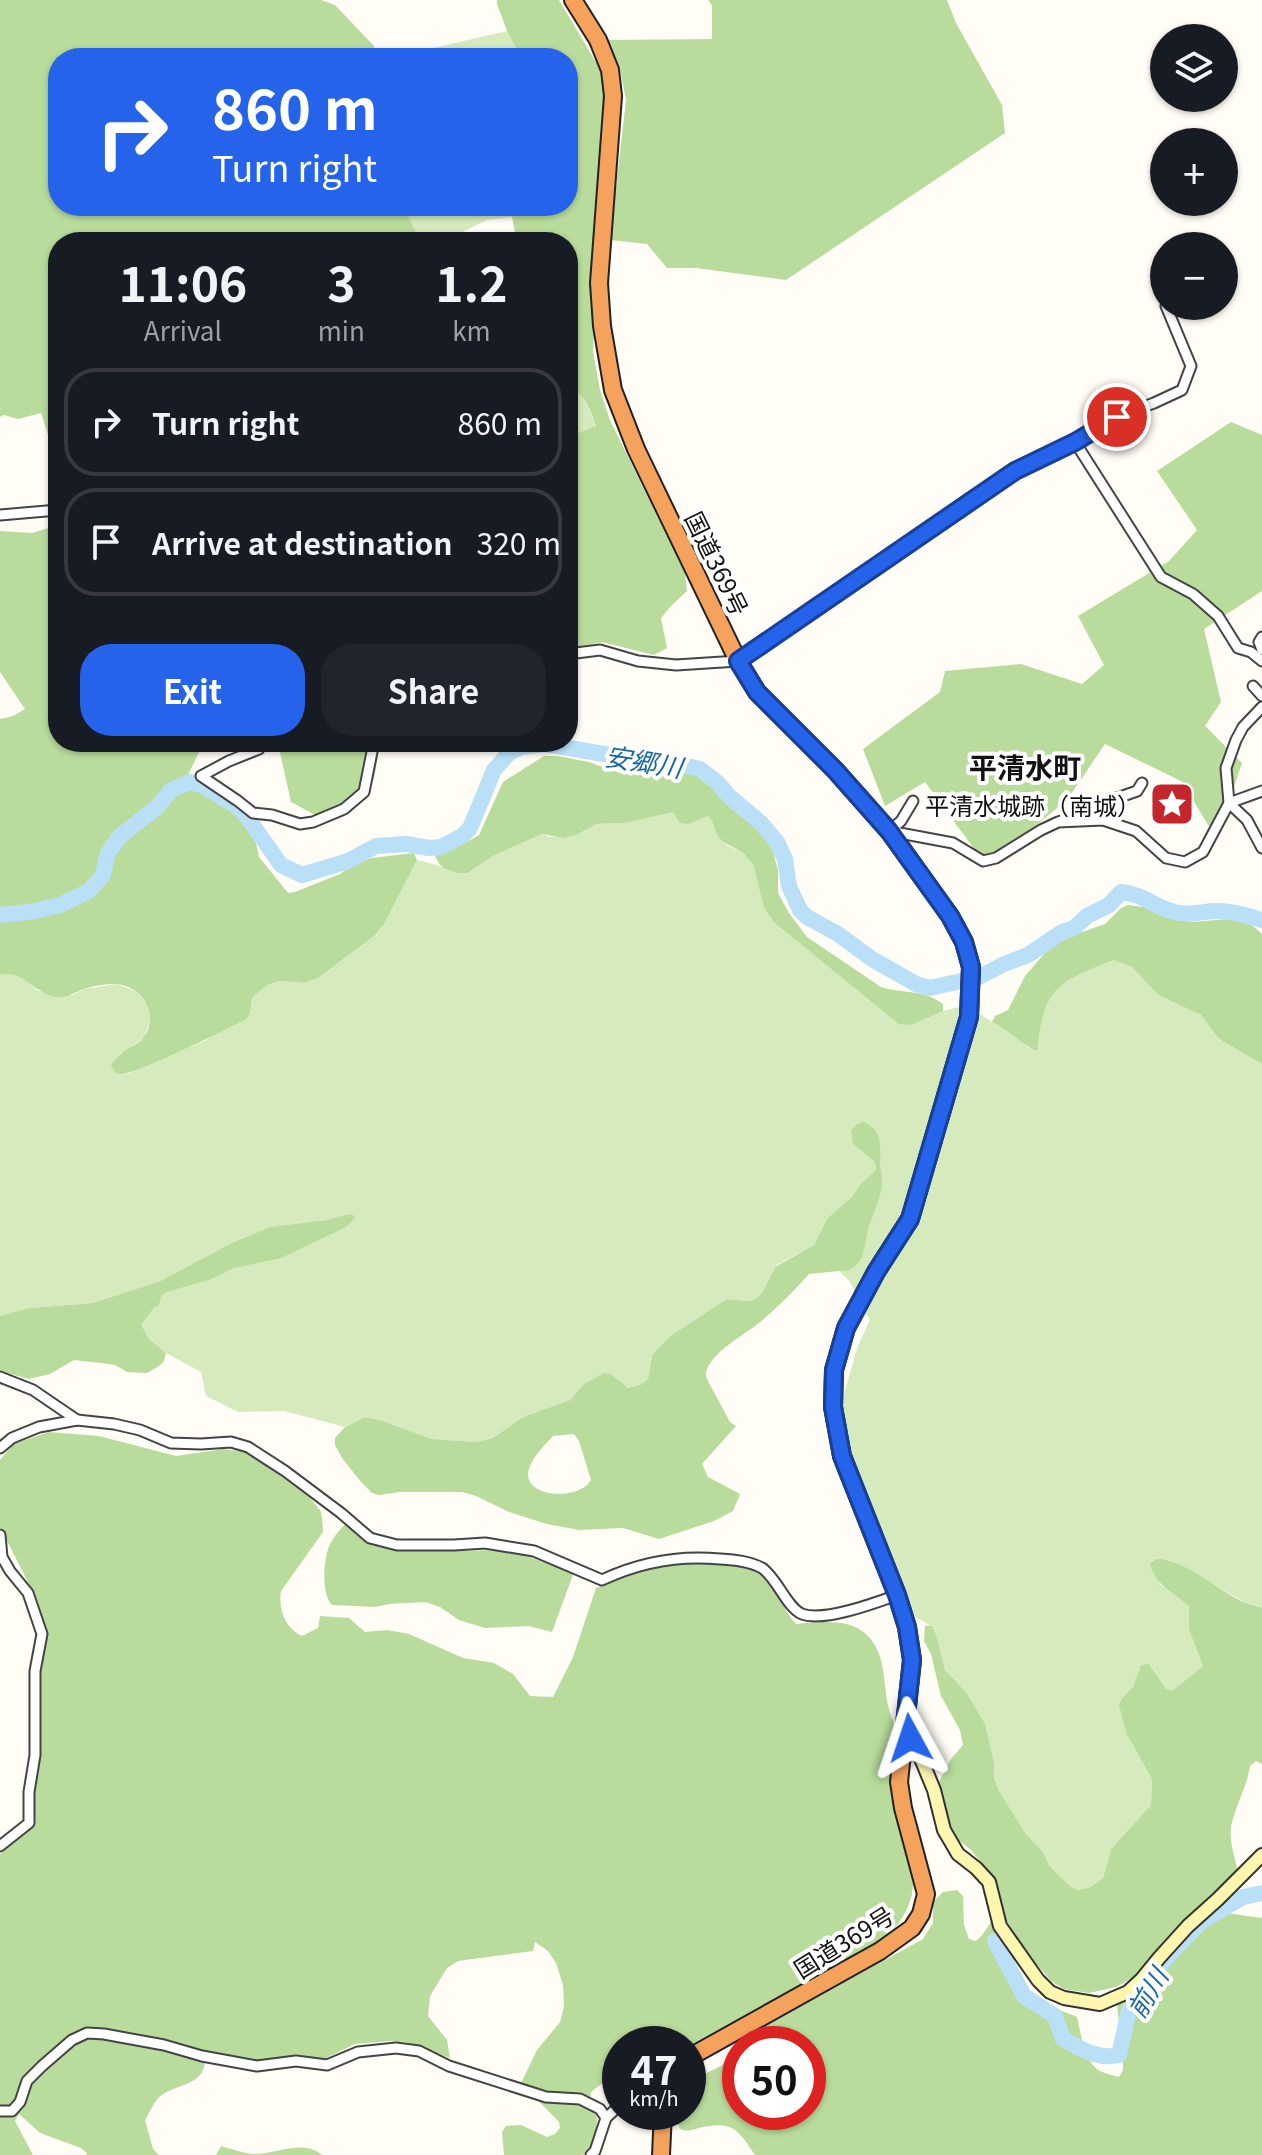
<!DOCTYPE html>
<meta charset="utf-8">
<style>
:root{--surface:#171b24;--page:#20242c;--text:#f1f3f6;--muted:#9ea1a6;--line:#363941;--accent:#2563eb}
body{margin:0;font-family:Georgia,"Noto Sans JP",serif;background:var(--page);color:var(--text);height:100vh;display:flex;flex-direction:column;font-size:30px;white-space:nowrap}
*{box-sizing:border-box;margin:0}
p{font-size:26px;color:var(--muted)}
.icon{flex:none;width:44px;height:44px;fill:none;stroke:currentColor;stroke-width:2;stroke-linecap:round;stroke-linejoin:round}
.map{position:relative;flex:1;overflow:hidden}
.drawer{position:absolute;left:48px;top:232px;width:530px;height:520px;display:flex;flex-direction:column;background:var(--surface);border-radius:32px;box-shadow:0 2px 6px #0004}
.drawer>*{flex:none}
.top-card{position:absolute;left:48px;top:48px;width:530px;height:168px;border-radius:32px;box-shadow:0 2px 6px #0004;background:#2563eb;color:#fff;overflow:hidden}
.fabs{position:absolute;left:1150px;top:24px;display:grid;gap:16px}
.fabs a{display:grid;place-items:center;width:88px;height:88px;border-radius:50%;background:var(--surface);box-shadow:0 2px 6px #0004;font-size:40px}
.speed{position:absolute;left:602px;top:2026px;display:flex;gap:16px;font-size:40px;font-weight:700;text-align:center}
.speed>*{display:grid;place-content:center;width:104px;height:104px;border-radius:50%;background:var(--surface);box-shadow:0 2px 6px #0004;line-height:1}
.speed small{font-size:20px;font-weight:400}
.speed .limit{border:12px solid #d22;background:#fff;color:#111}
.pin{position:absolute;display:grid;place-items:center;width:68px;height:68px;color:#fff;margin:-34px;border:4px solid #fff;border-radius:50%;box-shadow:0 2px 8px #0007}
.me{position:absolute;width:88px;margin:-44px;rotate:355deg;stroke-linejoin:round;filter:drop-shadow(0 0 6px #0008)}
.turn{display:flex;align-items:center;gap:28px;height:168px;padding:0 32px;font-size:36px}
.turn .icon{width:104px;height:104px;stroke-width:2.5}
.turn b{display:block;font-size:56px;line-height:68px}
.eta{display:flex;justify-content:space-evenly;align-items:center;height:136px;text-align:center}
.eta b{font-size:48px;font-weight:700;line-height:56px}
.primary-button{display:flex;gap:16px;margin-top:auto;padding:16px 32px}
.primary-button a{flex:1;height:92px;border-radius:32px;background:var(--accent);color:#fff;font-size:32px;font-weight:700;line-height:92px;text-align:center}
.primary-button a+a{background:var(--page);color:var(--text)}
ul{padding:0;list-style:none}
li{display:flex;align-items:center;gap:24px;height:108px;margin:0 16px 12px;padding:0 16px;border:4px solid var(--line);border-radius:32px}
li div{flex:1}
li b{display:block;font-size:30px}
li em{font-style:normal}
.map>svg:first-child{display:block}
.green{fill:#d5ebbd}
.forest{fill:#b9dc9c;fill-rule:evenodd}
.lines{fill:none;stroke-linecap:round;stroke-linejoin:round}
.river{stroke:#b9e0f7;stroke-width:16}
.street-casing{stroke:#444;stroke-width:13}
.secondary-casing{stroke:#333;stroke-width:16}
.highway-casing{stroke:#222;stroke-width:20}
.street{stroke:#fff;stroke-width:9}
.secondary{stroke:#fff6b0;stroke-width:12}
.highway{stroke:#f5a25d;stroke-width:16}
.route-casing{stroke:#184099;stroke-width:20}
.route{stroke:#2563eb;stroke-width:14}
.labels{text-anchor:middle;dominant-baseline:central;stroke-width:8;stroke-linejoin:round;paint-order:stroke}
.street-label{font-size:24px;fill:#111;stroke:#fff}
.poi-label{font-size:24px;fill:#111;stroke:#fff;text-anchor:end}
.water-label{font-size:26px;font-style:italic;fill:#1768a6;stroke:#fff}
.quarter-label{font-size:28px;font-weight:bold;fill:#111;stroke:#fff}
</style>
<div class="map">
<svg width="1262" height="2155" viewBox="0 0 1262 2155">
<rect width="100%" height="100%" fill="#fffdf5"/>
<!-- green -->
<g class="green">
<polygon points="507,31 521,58 390,58"/>
<polygon points="403,206 513,206 512,217 487,220 458,234 459,242 416,242 415,230"/>
<path d="M574 390C588 398 591 412 596 427L568 437V392Z"/>
<path d="M674 811 700 817 708 816 712 821 717 835 723 842 728 846 742 852 753 864 764 908 912 1025 943 1011 967 1005 992 1022 1006 1028 1029 1048 1052 993 1074 975 1114 960 1132 967 1158 995 1201 1015 1219 1039 1262 1064V1608L1244 1602 1185 1568 1159 1584 1178 1597 1189 1607V1630L1203 1666 1173 1690 1166 1689 1149 1664 1133 1687 1122 1698 1127 1735 1152 1779 1151 1805 1111 1849 1103 1878 1091 1887 1077 1890 1071 1887 1049 1865 1043 1852 1026 1834 999 1791 994 1777V1763L966 1692 945 1670 938 1641 932 1627 912 1614 852 1470 841 1404 858 1346 870 1320 850 1282 814 1245 775 1266 762 1293 756 1298 749 1301 727 1299 652 1355 648 1379 642 1384 628 1388 611 1374 583 1385 570 1400 523 1417 493 1438 477 1442 432 1439 380 1420 365 1417 345 1427 284 1411 238 1412 206 1396 201 1372 166 1353 93 1303 29 1308 0 1316V975L9 973 22 977 38 991 72 995 84 989 117 984 137 992 147 1004 151 1017 144 1038 120 1054 112 1065C116 1073 120 1075 129 1073L204 1041 250 1013 252 998 266 985 280 981 304 983 318 978 374 936 384 924 417 860C435 864 450 870 468 873L493 856 542 834 549 837 578 834 597 824 625 823Z"/>
</g>
<!-- forest -->
<g class="forest">
<polygon points="0,0 321,0 335,5 374,46 376,58 58,58 58,206 403,206 415,230 416,242 58,242 58,328 51,332 50,340 58,357 58,388 54,390 58,405 58,442 51,444 41,413 18,419 4,415 0,417"/>
<path d="M497 0H559L600 69 607 92 593 351 600 390 610 420 685 573 687 591 671 606 661 618 667 648 654 655 602 642 568 649V437L596 426C591 412 588 398 574 390L568 392V242H517L512 217 513 206H568V58H521L507 31 497 4Z"/>
<polygon points="708,0 947,0 956,23 1002,105 1005,133 786,280 696,268 667,268 647,244 610,240 626,100 620,69 607,40 712,39 712,5"/>
<polygon points="1231,422 1262,435 1262,591 1204,629 1221,702 1205,726 1242,763 1217,839 1181,781 1105,744 1067,800 996,858 983,861 925,782 885,806 863,749 940,692 945,671 1021,664 1082,684 1104,665 1078,616 1169,561 1197,530 1157,471"/>
<path d="M58 525V742H219L202 746 189 773 209 798 229 807 247 827 256 843 259 857 288 893 295 892 340 874 358 862 372 858 414 853 417 860 384 924 374 936 318 978 304 983 280 981 267 985 252 998 250 1013 246 1019C229 1028 132 1077 119 1074 114 1072 114 1070 111 1065 115 1060 119 1055 124 1051 130 1047 140 1043 144 1037 160 1014 142 985 115 984 106 984 92 986 84 989 74 992 66 999 55 997 34 993 22 969 0 975V719L13 716 25 709 0 672V531L32 533Z"/>
<polygon points="263,742 380,742 374,779 348,802 317,816 291,802 279,748"/>
<path d="M544 756H558L589 762 623 774 693 772 699 776 755 826 772 848 778 870V893L789 913 807 937 881 987C904 994 923 989 943 1004V1011L912 1025 899 1024 775 923 764 908 753 864 742 852 723 842 717 835 712 821 708 816 688 824 680 823 673 812 625 823 597 824 578 834 564 838 542 834 493 856 468 873H457L446 869 440 865 435 856 436 851 467 842 479 835 503 782Z"/>
<path d="M1128 905 1144 907 1164 916 1192 922 1239 918 1246 920 1262 934V1064L1219 1039 1201 1015 1158 995 1132 967 1114 960C1056 982 1044 988 1037 1051 1020 1044 1010 1030 992 1022L995 1016 1008 1010 1025 976 1050 947 1062 939 1105 924 1121 908Z"/>
<path d="M864 1122C884 1131 880 1148 880 1165 881 1170 882 1174 882 1178 883 1194 874 1211 869 1226 864 1242 867 1262 849 1270L809 1274C793 1292 777 1308 759 1323 744 1335 715 1350 707 1369 705 1374 706 1376 708 1381L730 1422 736 1426 702 1464 708 1477 740 1494 733 1511 714 1521 659 1539 623 1528 579 1530 547 1524 509 1512 476 1496 462 1492H400L379 1495 372 1493 361 1482 342 1458 335 1445V1438L345 1427 365 1417 380 1420 432 1439 477 1442 493 1438 523 1417 570 1400 583 1385 604 1373 611 1374 628 1388 642 1384 648 1379 652 1355 672 1335 727 1299 749 1301 756 1298 762 1293 775 1267 814 1245 828 1218 852 1197 860 1185 876 1170 875 1162 853 1144 851 1130 857 1124ZM574 1434 579 1441 591 1480C579 1501 526 1498 528 1473 530 1459 544 1446 553 1436Z"/>
<polygon points="350,1214 356,1217 346,1227 281,1258 234,1268 209,1280 166,1292 161,1297 159,1305 153,1309 141,1325 149,1339 166,1353 164,1361 159,1366 147,1373 127,1372 115,1365 101,1363 74,1360 50,1374 29,1379 0,1371 0,1316 29,1308 93,1303 161,1281 232,1243 271,1227 328,1220"/>
<path d="M49 1432 99 1436 176 1456 223 1449 248 1452 310 1498 320 1510 322 1517 323 1532 281 1591C278 1609 285 1628 302 1636L318 1628 320 1616 349 1618 365 1632 387 1630 409 1634 463 1658 494 1663 513 1674 530 1696 553 1697 573 1657 596 1588C618 1580 637 1567 661 1564 681 1561 744 1562 759 1574 774 1584 783 1610 796 1624 819 1622 850 1618 867 1635 886 1653 883 1682 888 1705 889 1713 894 1721 895 1729 898 1747 890 1766 891 1784 894 1818 916 1852 913 1887 911 1908 899 1924 885 1940L688 2046V2044H620V2086L601 2084 591 2092 590 2099C602 2115 598 2141 583 2155H504L502 2132 506 2126 521 2125 547 2137 555 2134 560 2128 559 2122 521 2083 537 2050 560 2022 564 2007 563 1985 556 1963 548 1951 535 1942 533 1951 458 1961 447 1968 430 1996 428 2016 447 2040 450 2058 405 2042 390 2041 355 2044 326 2058 251 2060 214 2053 205 2061C204 2084 180 2084 163 2094 155 2099 150 2112 145 2120L153 2149 159 2155H86L87 2153 81 2148 40 2133 19 2114 15 2121 33 2155H0V1854L35 1814 32 1771 40 1724 37 1674 47 1632 38 1602 0 1527V1460L13 1444Z"/>
<path d="M346 1523 369 1543 443 1551 508 1550 574 1572 552 1632 529 1626 485 1628 459 1620 440 1607 425 1602 389 1604 375 1607 332 1605C321 1594 323 1559 330 1544 334 1536 340 1530 346 1523Z"/>
<path d="M1156 1559C1184 1559 1218 1590 1243 1602 1249 1604 1256 1606 1262 1608V1764L1256 1761 1250 1766C1247 1787 1235 1806 1231 1827 1229 1841 1235 1858 1238 1872L1173 1935 1134 1977 1116 1987 1089 1993 1064 1989 1051 1981 1021 1946 1003 1915 994 1879 971 1850 955 1837 950 1828 939 1782 951 1759 963 1745 960 1730 941 1696 931 1654 924 1641 925 1626H932L938 1641 945 1670 966 1692 985 1724 994 1763V1778L999 1791 1026 1834 1043 1852 1049 1865 1071 1887 1078 1890 1091 1887 1103 1878 1111 1849 1151 1805 1152 1779 1127 1735 1119 1705 1122 1698 1133 1687 1141 1665 1149 1664 1166 1689 1173 1690 1203 1666 1189 1630V1607C1172 1590 1158 1589 1150 1564Z"/>
<path d="M957 1890 963 1896 964 1925 969 1939 975 1941C983 1937 987 1927 993 1919L1016 1958C992 1987 1058 2009 1077 2017 1081 2033 1084 2062 1100 2071 1106 2074 1113 2075 1119 2077L1123 2070V2062L1117 2004 1163 1966 1176 1947 1211 1916 1226 1913 1262 1918V2155H755C738 2129 732 2120 699 2128 691 2130 688 2132 680 2129L677 2122 676 2112H688V2082L721 2066 726 2061 736 2042 923 1939 933 1923V1902L943 1892ZM740 2044H808V2112H740Z"/>
<path d="M221 2146C231 2149 243 2153 253 2154 274 2155 304 2138 322 2155H216Z"/>
</g>
<g class="lines">
<!-- river -->
<g class="river">
<path d="M0 915 35 911 60 905 89 891 103 875 107 855 119 837 157 807 171 790 190 782 202 785 236 806 245 814 281 865 302 875 348 861 376 846 406 844 429 848 441 847 462 836 470 828 494 770 509 753 521 747 545 744 616 756 670 762 700 769 718 783 730 797 761 823 777 842 785 859 789 886 800 910 807 917 838 934 872 959 916 984 930 988 979 977 1004 964 1028 955 1062 932 1074 928 1087 916 1109 905 1121 892C1145 894 1159 911 1180 913 1191 915 1202 912 1212 911 1230 910 1245 915 1262 920"/>
<path d="M995 1941 1024 1996 1055 2016 1063 2039C1082 2049 1097 2060 1119 2055L1129 2010 1164 1960 1202 1921 1243 1897 1262 1893"/>
</g>
<!-- street casing -->
<g class="street-casing">
<g id="street">
<polyline points="1075,442 1161,577 1193,594 1218,616 1238,648 1251,652 1262,661"/>
<polyline points="0,515 58,510"/>
<polyline points="1262,637 1259,642 1262,650"/>
<polyline points="568,654 600,650 638,661 676,665 738,661 1015,471 1075,442 1117,417 1154,403 1182,390 1191,366 1166,306"/>
<polyline points="1253,686 1262,696"/>
<polyline points="259,749 229,761 201,776 238,801 253,813 272,815 300,824 313,822 344,809 364,792 374,742"/>
<polyline points="1229,803 1247,820 1262,848"/>
<polyline points="1229,803 1262,791"/>
<polyline points="1061,821 1083,810 1137,791 1142,783"/>
<polyline points="889,831 953,843 983,861 996,858 1041,830 1058,822 1103,820 1136,831 1166,858 1185,862 1203,852 1229,803 1226,768 1236,740 1243,727 1262,707"/>
<polyline points="889,831 901,821 913,801"/>
<polyline points="0,1377 33,1390 77,1420"/>
<path d="M0 1448 12 1438 39 1427 77 1420 114 1424 140 1430 171 1443 201 1444 231 1442 248 1447 285 1471 341 1513 370 1538 397 1545H454L485 1543 534 1551 602 1580C640 1562 678 1555 720 1559 734 1560 749 1561 762 1568 777 1578 787 1608 802 1614 824 1622 875 1603 897 1595"/>
<polyline points="0,1535 2,1557 10,1571 28,1593 42,1634 35,1671 35,1755 29,1792 29,1823 0,1846"/>
<polyline points="0,2111 12,2111 20,2102 27,2081 42,2066 72,2040 87,2033 104,2034 164,2045 202,2056 257,2066 296,2061 327,2065 358,2052 396,2048 419,2051 449,2066 546,2097 580,2099 600,2109 606,2118"/>
<polyline points="591,2155 595,2151 606,2118 620,2105"/>
</g>
</g>
<!-- secondary casing -->
<g class="secondary-casing">
<polyline id="secondary" points="904,1733 915,1744 934,1790 944,1830 958,1854 976,1868 989,1882 1000,1926 1038,1980 1050,1992 1064,1998 1100,2004 1128,1992 1141,1980 1159,1958 1188,1926 1218,1899 1262,1855"/>
</g>
<!-- highway casing -->
<g class="highway-casing">
<g id="highway">
<polyline points="573,0 598,40 610,70 613,96 599,283 602,326 613,390 636,449 738,661 757,692 835,770 889,831 950,916 964,942 971,967 969,1017 910,1219 876,1272 846,1328 834,1370 833,1407 842,1456 897,1595 907,1627 912,1660 899,1782 903,1808 926,1894 921,1914 912,1928 880,1951 688,2058"/>
<polyline points="661,2155 663,2112"/>
</g>
</g>
<!-- street -->
<use href="#street" class="street"/>
<!-- secondary -->
<use href="#secondary" class="secondary"/>
<!-- highway -->
<use href="#highway" class="highway"/>
</g>
<g class="lines">
<!-- route casing -->
<g class="route-casing">
<polyline id="route" points="910,1738 904,1733 912,1660 907,1627 897,1595 842,1456 833,1407 834,1370 846,1328 876,1272 910,1219 969,1017 971,967 964,942 950,916 889,831 835,770 757,692 738,661 1015,471 1075,442 1117,417"/>
</g>
<!-- route -->
<use href="#route" class="route"/>
</g>
<!-- icons -->
<defs>
<g id="sight-square" transform="scale(2.3)"><rect x="-9" y="-9" width="18" height="18" rx="4" fill="#c4262e" stroke="#fff"/><path d="M0-6L1.8-2.2L6-1.7L2.9 1.2L3.7 5.4L0 3.3L-3.7 5.4L-2.9 1.2L-6-1.7L-1.8-2.2Z" fill="#fff"/></g>
</defs>
<g fill-rule="evenodd">
<use href="#sight-square" x="1172" y="804"/>
</g>
<g class="labels">
<!-- street labels -->
<g class="street-label">
<text transform="translate(718 563) rotate(64)">国道369号</text>
<text transform="translate(843 1941) rotate(-32)">国道369号</text>
</g>
<!-- poi labels -->
<g class="poi-label">
<text x="1141" y="804">平清水城跡（南城）</text>
</g>
<!-- water labels -->
<g class="water-label">
<text transform="translate(644 760) rotate(9)">安郷川</text>
<text transform="translate(1146 1992) rotate(-59)">前川</text>
</g>
<!-- quarter labels -->
<g class="quarter-label">
<text x="1025" y="766">平清水町</text>
</g>
</g>
</svg>
<div class="fabs">
<a><svg class="icon" aria-label="layers" viewBox="0 0 24 24"><path d="M12 4l9 5-9 5-9-5zM3 14l9 5 9-5"/></svg></a>
<a>+</a>
<a>−</a>
</div>
<div class="speed"><div>47<small>km/h</small></div><div class="limit">50</div></div>
<div class="pin" style="left:1117px;top:417px;background:#d93025"><svg class="icon" aria-label="arrive" viewBox="0 0 24 24"><path d="M6 21V4h12l-3 4 3 4H6"/></svg></div>
<svg class="me" style="left:910px;top:1738px" viewBox="-20 -20 40 40"><path d="M0-17L14 15 0 8-14 15z" fill="#2563eb" stroke="#fff" stroke-width="4"/></svg>
<div class="top-card">
<div class="turn"><svg class="icon" aria-label="right" viewBox="0 0 24 24"><path d="M7 20v-9h11M14 6l5 5-5 5"/></svg><div><b>860 m</b>Turn right</div></div>
</div>
<section class="drawer">
<div class="eta">
<div><b>11:06</b><p>Arrival</p></div>
<div><b>3</b><p>min</p></div>
<div><b>1.2</b><p>km</p></div>
</div>
<ul>
<li><svg class="icon" aria-label="right" viewBox="0 0 24 24"><path d="M7 20v-9h11M14 6l5 5-5 5"/></svg><div><b>Turn right</b></div><em>860 m</em></li>
<li><svg class="icon" aria-label="arrive" viewBox="0 0 24 24"><path d="M6 21V4h12l-3 4 3 4H6"/></svg><div><b>Arrive at destination</b></div><em>320 m</em></li>
</ul>
<div class="primary-button"><a>Exit</a><a>Share</a></div>
</section>
</div>
